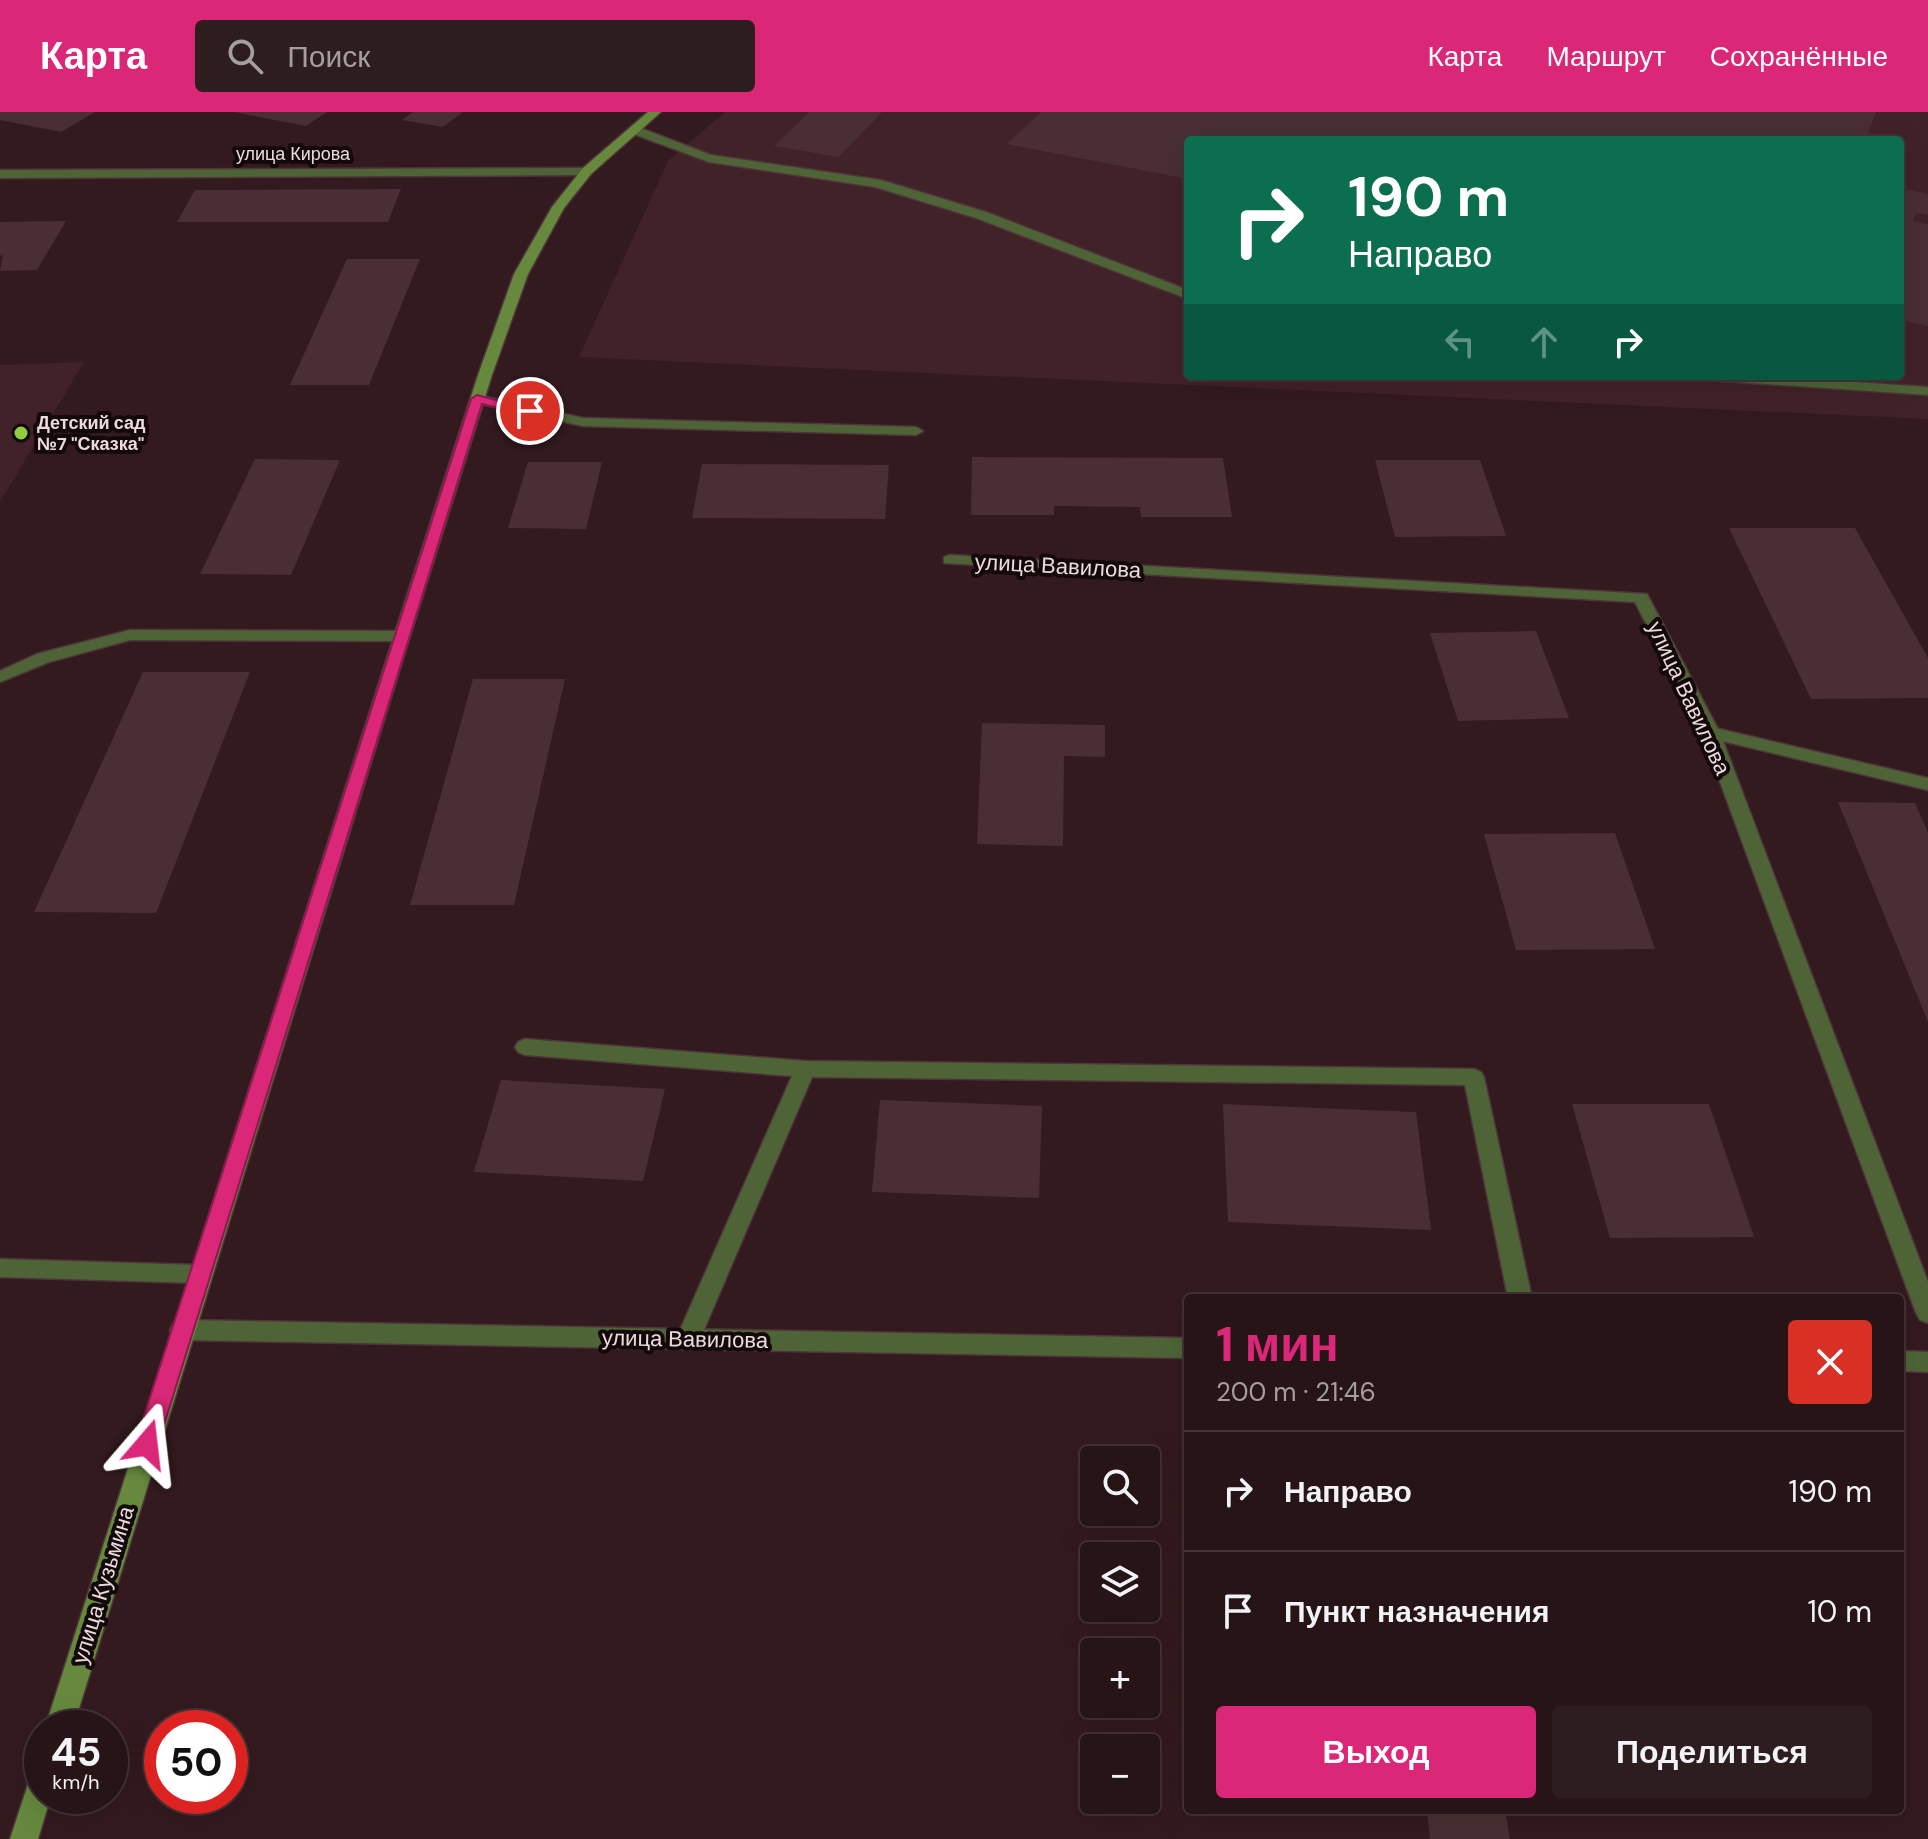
<!DOCTYPE html>
<html lang="ru">
<meta charset="utf-8">
<style>
:root{--surface:#261416;--page:#2e1d1f;--text:#f1f3f6;--muted:#a49ea1;--line:#423335;--accent:#db2777}
body{margin:0;font-family:"DM Sans",sans-serif;background:var(--page);color:var(--text);height:100vh;display:flex;flex-direction:column;font-size:30px;white-space:nowrap}
*{box-sizing:border-box;margin:0}
p{font-size:26px;color:var(--muted)}
.icon{flex:none;width:44px;height:44px;fill:none;stroke:currentColor;stroke-width:2;stroke-linecap:round;stroke-linejoin:round}
.map{position:relative;flex:1;overflow:hidden}
.sheet{position:absolute;left:1184px;top:1182px;width:720px;height:520px;display:flex;flex-direction:column;background:var(--surface);border-radius:8px;box-shadow:0 8px 32px #0002,0 0 0 2px var(--line)}
.sheet>*{flex:none}
.guide{position:absolute;left:1184px;top:24px;width:720px;height:244px;border-radius:8px;box-shadow:0 8px 32px #0002,0 0 0 2px var(--line);background:#0b6e4f;color:#fff;overflow:hidden}
.buttons{position:absolute;left:1080px;top:1334px;display:grid;gap:16px}
.buttons a{display:grid;place-items:center;width:80px;height:80px;border-radius:8px;background:var(--surface);box-shadow:0 8px 32px #0002,0 0 0 2px var(--line);font-size:40px}
.speed{position:absolute;left:24px;top:1598px;display:flex;gap:16px;font-size:40px;font-weight:700;text-align:center}
.speed>*{display:grid;place-content:center;width:104px;height:104px;border-radius:50%;background:var(--surface);box-shadow:0 8px 32px #0002,0 0 0 2px var(--line);line-height:1}
.speed small{font-size:20px;font-weight:400}
.speed .limit{border:12px solid #d22;background:#fff;color:#111}
.pin{position:absolute;display:grid;place-items:center;width:68px;height:68px;color:#fff;margin:-34px;border:4px solid #fff;border-radius:50%;box-shadow:0 2px 8px #0007}
.me{position:absolute;width:88px;margin:-44px;rotate:17deg;stroke-linejoin:round;filter:drop-shadow(0 0 6px #0008)}
.turn{display:flex;align-items:center;gap:28px;height:168px;padding:0 32px;font-size:36px}
.turn .icon{width:104px;height:104px;stroke-width:2.5}
.turn b{display:block;font-size:56px;line-height:68px}
.lanes{display:flex;align-items:center;height:76px;padding:0 32px;background:#0003;justify-content:center;gap:40px;direction:ltr}
.lanes .off{opacity:.35}
.round{display:grid;place-items:center;flex:none;width:84px;height:84px;border-radius:8px;background:var(--page)}
.overview{display:flex;align-items:center;justify-content:space-between;height:136px;padding:0 32px}
h1{font-size:48px;font-weight:800;line-height:60px;color:var(--accent)}
.cta{display:flex;gap:16px;margin-top:auto;padding:16px 32px}
.cta a{flex:1;height:92px;border-radius:8px;background:var(--accent);color:#fff;font-size:32px;font-weight:800;line-height:92px;text-align:center}
.cta a+a{background:var(--page);color:var(--text)}
ul{padding:0;list-style:none}
li{display:flex;align-items:center;gap:24px;height:120px;padding:0 32px;border-top:2px solid var(--line)}
li div{flex:1}
li b{display:block;font-size:30px}
li em{font-style:normal}
header{display:flex;align-items:center;gap:48px;box-sizing:border-box;height:112px;padding:0 40px;background:var(--accent);color:#fff}
header strong{font-size:38px}
nav{display:flex;gap:44px;margin-inline-start:auto;font-size:28px}
.search{width:560px;height:72px;background:var(--page);display:flex;align-items:center;gap:20px;box-sizing:border-box;padding:0 28px;border-radius:8px;color:var(--muted);font-size:30px}
.map>svg:first-child{display:block}
.built{fill:#412228;fill-rule:evenodd}
.building{fill:#492f33}
.lines{fill:none;stroke-linecap:round;stroke-linejoin:round}
.service-casing{stroke:#4d3539;stroke-width:3}
.minor-casing{stroke:#4d3539;stroke-width:3}
.tertiary-casing{stroke:#4d3539;stroke-width:3}
.secondary-casing{stroke:#4d3539;stroke-width:3}
.service{fill:#4e6437;fill-rule:evenodd}
.minor{fill:#4e6437;fill-rule:evenodd}
.tertiary{fill:#4e6437;fill-rule:evenodd}
.secondary{fill:#66893e;fill-rule:evenodd}
.route{fill:#db2777;stroke:#8e194d;stroke-width:2}
.poi-dot{fill:#90cd40;stroke:#13090a;stroke-width:3}
.labels{text-anchor:middle;dominant-baseline:central;stroke-width:8;stroke-linejoin:round;paint-order:stroke}
.far-street-label{font-size:18px;fill:#ecdadc;stroke:#13090a}
.far-poi-label{font-size:18px;font-weight:bold;fill:#ecdadc;stroke:#13090a;text-anchor:start}
.street-label{font-size:22px;fill:#ecdadc;stroke:#13090a}
</style>
<header>
<strong>Карта</strong>
<div class="search"><svg class="icon" aria-label="search" viewBox="0 0 24 24"><circle cx="10" cy="10" r="6"/><path d="M15 15l6 6"/></svg>Поиск</div>
<nav><a>Карта</a><a>Маршрут</a><a>Сохранённые</a></nav>
</header>
<div class="map">
<svg width="1928" height="1727" viewBox="0 0 1928 1727">
<rect width="100%" height="100%" fill="#331a1e"/>
<!-- built -->
<g class="built">
<path d="M725 0H1928V307L579 245 668 49ZM1188 28H1900V264H1188Z"/>
<polygon points="84,250 0,390 0,253"/>
</g>
<!-- building -->
<g class="building">
<polygon points="0,0 95,0 61,20 0,8"/>
<polygon points="234,0 327,0 306,14"/>
<polygon points="413,0 463,0 443,15 402,8"/>
<polygon points="809,0 882,0 839,45 774,34"/>
<polygon points="1041,0 1876,0 1866,28 1188,28 1188,67 1007,32"/>
<polygon points="1900,76 1928,82 1928,103 1916,101 1913,109 1928,112 1928,214 1900,208"/>
<polygon points="401,77 388,110 177,110 195,78"/>
<polygon points="66,109 37,158 0,159 3,143 0,144 0,110"/>
<polygon points="347,147 420,147 369,273 290,273"/>
<polygon points="972,345 1223,346 1232,405 1141,405 1140,395 1054,394 1054,403 971,403"/>
<polygon points="255,347 340,348 291,463 200,462"/>
<polygon points="1375,348 1480,348 1506,424 1395,425"/>
<polygon points="528,350 602,350 586,417 508,416"/>
<polygon points="702,352 889,353 885,407 692,406"/>
<polygon points="1729,416 1855,416 1928,546 1928,586 1811,587"/>
<polygon points="1536,519 1569,606 1458,609 1430,521"/>
<polygon points="143,560 250,560 156,801 34,800"/>
<polygon points="473,567 565,567 514,793 410,793"/>
<polygon points="982,611 1105,613 1105,645 1064,644 1063,734 977,732"/>
<polygon points="1838,690 1915,691 1928,720 1928,910"/>
<polygon points="1615,721 1655,837 1516,838 1484,722"/>
<polygon points="501,968 665,977 643,1069 474,1060"/>
<polygon points="880,988 1042,994 1039,1086 872,1080"/>
<polygon points="1223,992 1416,1000 1431,1118 1228,1110"/>
<polygon points="1572,992 1709,992 1754,1125 1610,1126"/>
<polygon points="1427,1698 1505,1698 1510,1727 1430,1727"/>
</g>
<g class="lines">
<!-- service casing -->
<g class="service-casing">
<g id="service">
<polygon points="635,14 711,43 881,68 986,100 1188,178 1188,187 976,106 875,75 709,50 631,21 629,18"/>
<polygon points="1701,264 1771,264 1928,275 1928,283 1708,268"/>
<polygon points="477,283 583,306 916,315 923,319 916,323 583,314 472,290 472,284"/>
<polygon points="130,518 402,519 410,524 402,529 130,528 49,550 0,570 0,559 37,542"/>
<polygon points="1711,615 1928,666 1928,678 1705,625 1702,621 1705,617"/>
<polygon points="525,927 805,949 1474,957 1481,960 1484,965 1532,1186 1508,1186 1465,973 812,965 700,1227 696,1234 688,1237 680,1234 676,1227 792,964 525,943 518,940 515,935 518,930"/>
</g>
</g>
<!-- minor casing -->
<g class="minor-casing">
<g id="minor">
<polygon points="591,56 591,62 587,63 0,66 0,58"/>
<polygon points="950,443 1647,482 1720,621 1928,1170 1928,1211 1920,1208 1916,1201 1702,621 1635,490 944,451 944,445"/>
<polygon points="182,1208 1188,1226 1188,1246 182,1228 174,1225 170,1218 174,1211"/>
<polygon points="1900,1239 1928,1240 1928,1260 1900,1259"/>
</g>
</g>
<!-- tertiary casing -->
<g class="tertiary-casing">
<polygon id="tertiary" points="0,1147 199,1153 207,1155 210,1162 207,1169 199,1171 0,1165"/>
</g>
<!-- secondary casing -->
<g class="secondary-casing">
<g id="secondary">
<polygon points="648,0 661,0 591,62 564,96 528,162 492,263 410,524 73,1616 45,1616 394,524 478,263 514,162 552,95 583,56"/>
<polygon points="42,1657 42,1684 51,1684 38,1727 10,1727 32,1660"/>
</g>
</g>
<!-- service -->
<use href="#service" class="service"/>
<!-- minor -->
<use href="#minor" class="minor"/>
<!-- tertiary -->
<use href="#tertiary" class="tertiary"/>
<!-- secondary -->
<use href="#secondary" class="secondary"/>
</g>
<!-- route -->
<polygon class="route" points="477,283 536,299 530,303 482,292 158,1332 154,1339 147,1341 139,1339 135,1332 471,287"/>
<!-- markers -->
<circle class="poi-dot" cx="21" cy="321" r="8"/>
<g class="labels">
<!-- far-street labels -->
<g class="far-street-label">
<text x="293" y="42">улица Кирова</text>
</g>
<!-- far-poi labels -->
<g class="far-poi-label">
<text x="37" y="311">Детский сад<tspan x="37" dy="21">№7 "Сказка"</tspan></text>
</g>
<!-- street labels -->
<g class="street-label">
<text transform="translate(1058 454) rotate(3)">улица Вавилова</text>
<text transform="translate(1689 586) rotate(65)">улица Вавилова</text>
<text transform="translate(685 1227) rotate(1)">улица Вавилова</text>
<text transform="translate(103 1473) rotate(-73)">улица Кузьмина</text>
</g>
</g>
</svg>
<div class="buttons">
<a><svg class="icon" aria-label="search" viewBox="0 0 24 24"><circle cx="10" cy="10" r="6"/><path d="M15 15l6 6"/></svg></a>
<a><svg class="icon" aria-label="layers" viewBox="0 0 24 24"><path d="M12 4l9 5-9 5-9-5zM3 14l9 5 9-5"/></svg></a>
<a>+</a>
<a>−</a>
</div>
<div class="speed"><div>45<small>km/h</small></div><div class="limit">50</div></div>
<div class="pin" style="left:530px;top:299px;background:#d93025"><svg class="icon" aria-label="arrive" viewBox="0 0 24 24"><path d="M6 21V4h12l-3 4 3 4H6"/></svg></div>
<svg class="me" style="left:147px;top:1332px" viewBox="-20 -20 40 40"><path d="M0-17L14 15 0 8-14 15z" fill="#db2777" stroke="#fff" stroke-width="4"/></svg>
<div class="guide">
<div class="turn"><svg class="icon" aria-label="right" viewBox="0 0 24 24"><path d="M7 20v-9h11M14 6l5 5-5 5"/></svg><div><b>190 m</b>Направо</div></div>
<div class="lanes"><svg class="icon off" aria-label="left" viewBox="0 0 24 24"><path d="M17 20v-9H6M10 6l-5 5 5 5"/></svg><svg class="icon off" aria-label="ahead" viewBox="0 0 24 24"><path d="M12 20V5M6 11l6-6 6 6"/></svg><svg class="icon" aria-label="right" viewBox="0 0 24 24"><path d="M7 20v-9h11M14 6l5 5-5 5"/></svg></div>
</div>
<section class="sheet">
<div class="overview"><div><h1>1 мин</h1><p>200 m · 21:46</p></div><a class="round" style="background:#d93025;color:#fff"><svg class="icon" aria-label="close" viewBox="0 0 24 24"><path d="M6 6l12 12M18 6L6 18"/></svg></a></div>
<ul>
<li><svg class="icon" aria-label="right" viewBox="0 0 24 24"><path d="M7 20v-9h11M14 6l5 5-5 5"/></svg><div><b>Направо</b></div><em>190 m</em></li>
<li><svg class="icon" aria-label="arrive" viewBox="0 0 24 24"><path d="M6 21V4h12l-3 4 3 4H6"/></svg><div><b>Пункт назначения</b></div><em>10 m</em></li>
</ul>
<div class="cta"><a>Выход</a><a>Поделиться</a></div>
</section>
</div>
